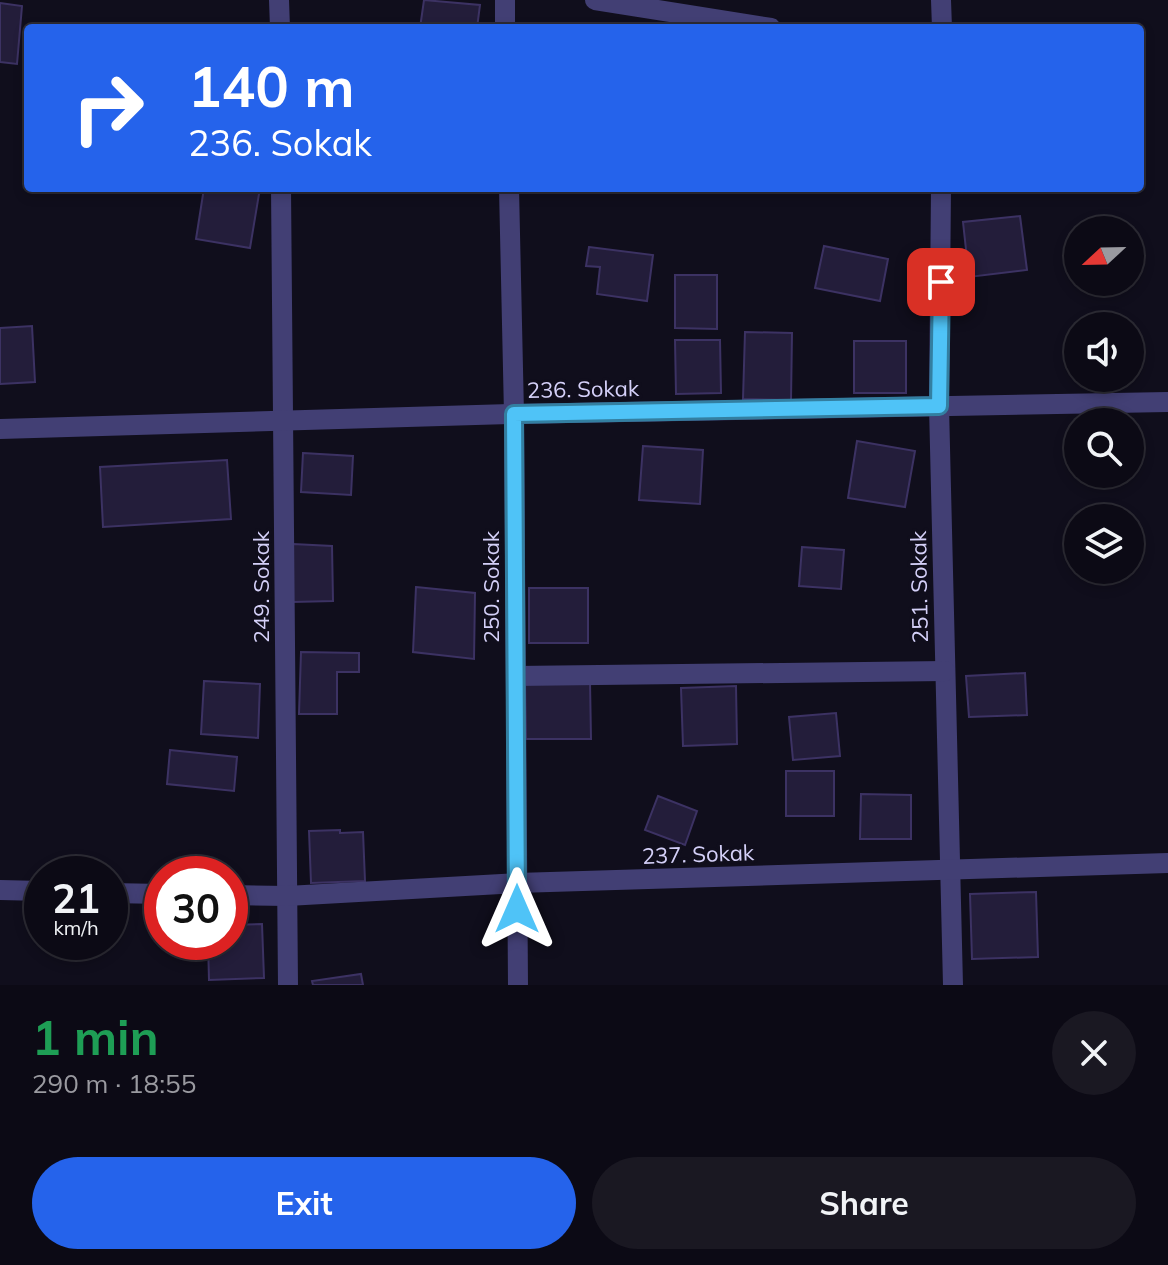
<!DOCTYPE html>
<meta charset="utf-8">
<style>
:root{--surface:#0c0a15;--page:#1a1822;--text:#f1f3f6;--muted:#9a9aa0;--line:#2c2b34;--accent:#2563eb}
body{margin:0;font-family:Mulish,sans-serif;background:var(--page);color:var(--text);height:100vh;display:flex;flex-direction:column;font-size:30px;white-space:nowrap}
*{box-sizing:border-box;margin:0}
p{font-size:26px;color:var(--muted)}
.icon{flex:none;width:44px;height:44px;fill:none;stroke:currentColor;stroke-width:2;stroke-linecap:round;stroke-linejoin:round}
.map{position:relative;height:985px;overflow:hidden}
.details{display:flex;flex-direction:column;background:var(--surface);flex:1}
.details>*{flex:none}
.guide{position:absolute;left:24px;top:24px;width:1120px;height:168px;border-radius:8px;box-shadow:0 4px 12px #0003,0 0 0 2px var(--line);background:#2563eb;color:#fff;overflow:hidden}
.needle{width:52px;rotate:248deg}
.buttons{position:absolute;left:1064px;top:216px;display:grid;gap:16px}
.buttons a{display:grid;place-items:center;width:80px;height:80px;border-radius:50%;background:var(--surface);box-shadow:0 4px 12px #0003,0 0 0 2px var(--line);font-size:40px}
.speed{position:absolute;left:24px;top:856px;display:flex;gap:16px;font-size:40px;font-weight:700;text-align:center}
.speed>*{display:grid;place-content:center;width:104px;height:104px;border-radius:50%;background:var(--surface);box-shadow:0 4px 12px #0003,0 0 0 2px var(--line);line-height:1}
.speed small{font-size:20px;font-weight:400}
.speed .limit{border:12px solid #d22;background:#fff;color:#111}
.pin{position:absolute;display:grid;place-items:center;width:68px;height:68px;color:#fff;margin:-34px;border-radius:16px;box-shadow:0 4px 12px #0006}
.me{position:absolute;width:88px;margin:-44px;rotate:0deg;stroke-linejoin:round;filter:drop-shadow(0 0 6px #0008)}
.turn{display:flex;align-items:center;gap:28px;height:168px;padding:0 32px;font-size:36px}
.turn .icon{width:104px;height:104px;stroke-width:2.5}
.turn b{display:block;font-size:56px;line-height:68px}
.round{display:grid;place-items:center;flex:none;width:84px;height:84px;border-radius:42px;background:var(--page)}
.summary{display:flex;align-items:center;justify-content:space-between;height:136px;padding:0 32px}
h1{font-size:48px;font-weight:700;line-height:60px;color:#1e9e55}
.action{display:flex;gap:16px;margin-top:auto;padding:16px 32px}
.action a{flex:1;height:92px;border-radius:48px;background:var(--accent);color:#fff;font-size:32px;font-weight:700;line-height:92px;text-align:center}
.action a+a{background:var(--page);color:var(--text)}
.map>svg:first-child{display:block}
.building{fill:#231d3a;stroke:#3c3263;stroke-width:2}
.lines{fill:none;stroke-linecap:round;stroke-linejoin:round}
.street{stroke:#423f74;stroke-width:20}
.route-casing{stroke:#337fa1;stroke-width:20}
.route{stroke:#4fc3f7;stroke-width:14}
.labels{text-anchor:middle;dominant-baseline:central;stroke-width:6;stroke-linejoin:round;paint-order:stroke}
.street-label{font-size:22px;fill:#d4d0f8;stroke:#100e1c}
</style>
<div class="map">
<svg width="1168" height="985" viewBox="0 0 1168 985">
<rect width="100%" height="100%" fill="#100e1c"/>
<!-- building -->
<g class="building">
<polygon points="424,0 480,5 477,28 420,28"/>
<polygon points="0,3 22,6 17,64 0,62"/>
<polygon points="204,188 260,188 250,248 196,239"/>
<polygon points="1020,216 1027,270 969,277 963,222"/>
<polygon points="824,246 888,259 880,301 815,288"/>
<polygon points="589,247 653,255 647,301 597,294 600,267 586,266"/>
<polygon points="675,275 717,275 717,329 675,328"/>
<polygon points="32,326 35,382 0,384 0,328"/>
<polygon points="745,332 792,333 791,400 743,399"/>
<polygon points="675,340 720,340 721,393 676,394"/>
<rect x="854" y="341" width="52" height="52"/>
<polygon points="857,441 915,451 905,507 848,498"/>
<polygon points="643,446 703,450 700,504 639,500"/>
<polygon points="303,453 353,456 351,495 301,492"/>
<polygon points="227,460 231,519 103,527 100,467"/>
<polygon points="293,544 332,546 333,601 293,602"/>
<polygon points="802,547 844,550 841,589 799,586"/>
<polygon points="416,587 475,593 474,659 413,652"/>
<rect x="529" y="588" width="59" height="55"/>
<polygon points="301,652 359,653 359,672 337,672 337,714 299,714"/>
<polygon points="1025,673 1027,715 969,717 966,676"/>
<polygon points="204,681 260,684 258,738 201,734"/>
<polygon points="525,682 590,682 591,739 526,739"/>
<polygon points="736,686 737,744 683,746 681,688"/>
<polygon points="836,713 840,756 793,760 789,717"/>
<polygon points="170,750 237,757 234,791 167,784"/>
<rect x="786" y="771" width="48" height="45"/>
<polygon points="861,794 911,795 911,839 860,839"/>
<polygon points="658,796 697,811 685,845 645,830"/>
<polygon points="340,830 340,833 363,832 365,881 311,883 309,831"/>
<polygon points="1036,892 1038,957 972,959 970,894"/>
<polygon points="262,924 264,978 209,980 208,942 230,942 230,925"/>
<polygon points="361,974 363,985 313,985 312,981"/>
</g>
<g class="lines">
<!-- street -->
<g class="street">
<polyline points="279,0 280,28"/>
<polyline points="505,0 505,28"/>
<polyline points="595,0 771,28"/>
<polyline points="941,0 942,28"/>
<polyline points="281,188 288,985"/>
<polyline points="509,188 514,414 518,985"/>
<polyline points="941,188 939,406 953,985"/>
<polyline points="0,429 514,414 1168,402"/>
<polyline points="516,676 945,671"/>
<polyline points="0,890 42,891"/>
<polyline points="110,893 162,894"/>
<polyline points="230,895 287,896 517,883 1168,863"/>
</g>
</g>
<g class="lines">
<!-- route casing -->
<g class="route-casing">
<polyline id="route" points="517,909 514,414 939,406 941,282"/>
</g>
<!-- route -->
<use href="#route" class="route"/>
</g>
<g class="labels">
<!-- street labels -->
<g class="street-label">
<text transform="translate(583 389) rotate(-1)">236. Sokak</text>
<text transform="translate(261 587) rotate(-90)">249. Sokak</text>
<text transform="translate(491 587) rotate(-90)">250. Sokak</text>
<text transform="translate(919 587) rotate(-91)">251. Sokak</text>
<text transform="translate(698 854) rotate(-2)">237. Sokak</text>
</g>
</g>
</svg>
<div class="buttons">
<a><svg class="needle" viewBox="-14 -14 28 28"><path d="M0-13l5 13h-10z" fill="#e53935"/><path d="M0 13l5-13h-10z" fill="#9a9aa0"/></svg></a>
<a><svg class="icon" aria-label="sound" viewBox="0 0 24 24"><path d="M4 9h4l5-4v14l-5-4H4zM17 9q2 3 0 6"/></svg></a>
<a><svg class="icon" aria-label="search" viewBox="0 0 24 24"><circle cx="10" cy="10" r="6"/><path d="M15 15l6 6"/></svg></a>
<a><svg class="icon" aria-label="layers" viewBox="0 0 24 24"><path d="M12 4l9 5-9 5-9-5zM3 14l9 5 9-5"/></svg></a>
</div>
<div class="speed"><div>21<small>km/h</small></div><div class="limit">30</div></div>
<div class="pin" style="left:941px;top:282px;background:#d93025"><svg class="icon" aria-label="arrive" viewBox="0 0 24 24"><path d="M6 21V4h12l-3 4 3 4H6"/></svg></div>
<svg class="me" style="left:517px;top:909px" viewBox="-20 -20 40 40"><path d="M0-17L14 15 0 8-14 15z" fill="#4fc3f7" stroke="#fff" stroke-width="4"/></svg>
<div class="guide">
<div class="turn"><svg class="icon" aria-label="right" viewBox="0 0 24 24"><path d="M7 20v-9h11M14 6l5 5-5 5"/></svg><div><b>140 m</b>236. Sokak</div></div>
</div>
</div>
<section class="details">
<div class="summary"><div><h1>1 min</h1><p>290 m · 18:55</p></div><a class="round"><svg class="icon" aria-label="close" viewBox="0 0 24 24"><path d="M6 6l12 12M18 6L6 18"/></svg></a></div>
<div class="action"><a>Exit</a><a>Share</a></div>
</section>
